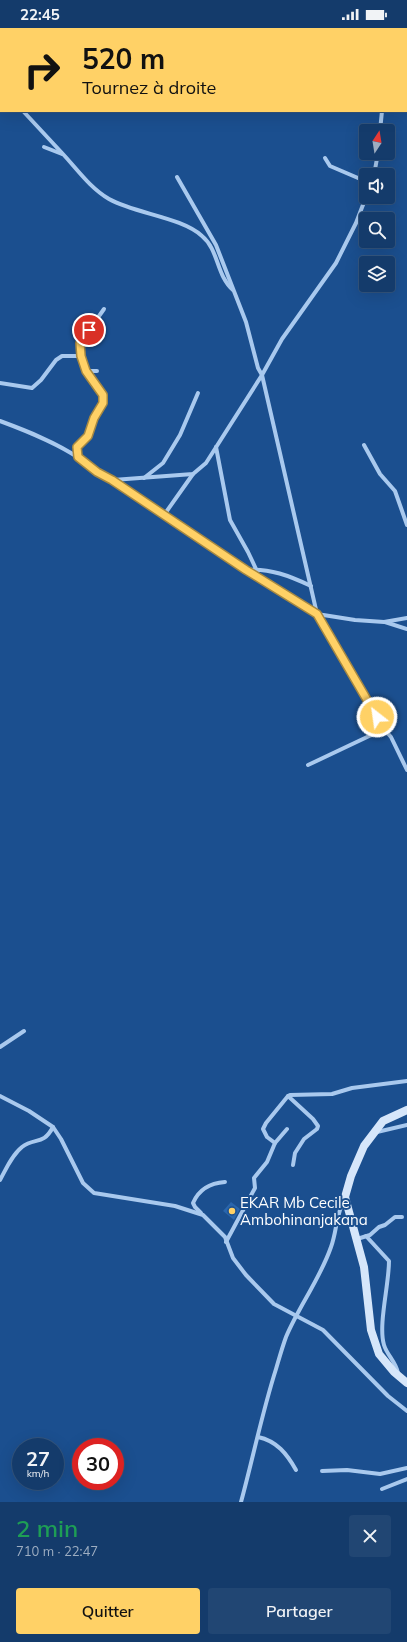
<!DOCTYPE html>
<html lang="fr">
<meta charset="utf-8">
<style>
:root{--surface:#143b6b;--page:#214673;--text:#f1f3f6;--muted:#9dadc1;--line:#33557e;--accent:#ffd166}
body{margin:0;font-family:Mulish,sans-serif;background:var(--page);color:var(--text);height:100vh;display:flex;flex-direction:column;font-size:15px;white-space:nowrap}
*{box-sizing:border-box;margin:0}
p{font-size:13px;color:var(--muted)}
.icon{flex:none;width:22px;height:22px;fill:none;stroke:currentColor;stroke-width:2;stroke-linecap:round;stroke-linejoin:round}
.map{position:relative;height:1474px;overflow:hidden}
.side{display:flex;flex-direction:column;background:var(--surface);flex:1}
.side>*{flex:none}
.top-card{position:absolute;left:0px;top:0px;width:407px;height:84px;box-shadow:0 4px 16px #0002,0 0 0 1px var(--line);background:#ffd166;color:#111;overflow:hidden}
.needle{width:26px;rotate:12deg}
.fabs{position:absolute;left:359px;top:96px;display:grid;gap:8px}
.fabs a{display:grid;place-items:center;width:36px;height:36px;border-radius:4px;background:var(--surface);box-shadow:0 4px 16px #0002,0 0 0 1px var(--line);font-size:20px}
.speed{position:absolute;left:12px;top:1410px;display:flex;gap:8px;font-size:20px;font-weight:700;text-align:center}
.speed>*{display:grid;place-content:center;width:52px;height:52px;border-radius:50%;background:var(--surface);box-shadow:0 4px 16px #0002,0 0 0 1px var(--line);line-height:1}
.speed small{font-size:10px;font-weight:400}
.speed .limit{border:6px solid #d22;background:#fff;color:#111}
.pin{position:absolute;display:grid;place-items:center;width:34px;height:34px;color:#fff;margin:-17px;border:2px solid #fff;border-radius:50%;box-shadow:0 1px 4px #0007}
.me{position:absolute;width:44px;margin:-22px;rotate:330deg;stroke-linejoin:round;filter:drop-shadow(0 0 3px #0008)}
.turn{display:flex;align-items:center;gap:14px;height:84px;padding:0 16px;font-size:18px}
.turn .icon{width:52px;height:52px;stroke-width:2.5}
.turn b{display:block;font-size:28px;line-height:34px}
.round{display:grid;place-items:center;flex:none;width:42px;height:42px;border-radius:4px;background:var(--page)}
.headline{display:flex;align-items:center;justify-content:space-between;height:68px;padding:0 16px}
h1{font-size:24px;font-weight:600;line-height:30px;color:#1e9e55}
.primary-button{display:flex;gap:8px;margin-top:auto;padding:8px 16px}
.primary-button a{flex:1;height:46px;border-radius:4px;background:var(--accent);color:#111;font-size:16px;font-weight:600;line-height:46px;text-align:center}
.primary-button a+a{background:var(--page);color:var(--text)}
.status{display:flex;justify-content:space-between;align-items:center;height:28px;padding:0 20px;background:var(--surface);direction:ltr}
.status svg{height:11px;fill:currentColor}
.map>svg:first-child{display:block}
.building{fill:#2a66ad}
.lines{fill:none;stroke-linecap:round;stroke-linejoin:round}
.street{stroke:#a9c9ee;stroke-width:4}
.secondary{stroke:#d6e6fa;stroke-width:8}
.route-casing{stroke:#a68842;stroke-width:10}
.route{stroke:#ffd166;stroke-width:7}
.poi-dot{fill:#ffd166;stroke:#1b4f8f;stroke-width:1.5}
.labels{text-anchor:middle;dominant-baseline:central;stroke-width:4;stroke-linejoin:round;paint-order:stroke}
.poi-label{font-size:15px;fill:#fff;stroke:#1b4f8f;text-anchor:start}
</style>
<div class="status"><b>22:45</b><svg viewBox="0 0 49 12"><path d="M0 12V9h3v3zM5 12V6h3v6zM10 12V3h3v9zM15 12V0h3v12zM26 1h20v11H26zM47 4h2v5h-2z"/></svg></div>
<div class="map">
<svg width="407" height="1474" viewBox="0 0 407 1474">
<rect width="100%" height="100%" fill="#1b4f8f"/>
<!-- building -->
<polygon class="building" points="231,1174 240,1181 234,1192 223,1183"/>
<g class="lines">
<!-- street -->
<g class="street">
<polyline points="393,1 393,0"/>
<polyline points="0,76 1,75"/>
<path d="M23 83C36 97 49 111 62 125 77 141 90 160 109 171 136 186 181 189 202 208 219 222 216 247 233 262"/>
<polyline points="380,103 382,83"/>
<polyline points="44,119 62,126"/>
<polyline points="325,130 330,138 358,150 376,143"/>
<polyline points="374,147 378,125"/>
<polyline points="177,149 216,217 246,294 258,340 262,347 317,586 355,592 384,594 407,590"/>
<polyline points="97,343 86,343 81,328 80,315 104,281"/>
<polyline points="0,355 32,360 41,352 56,332 62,328 81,328"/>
<path d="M0 393C27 403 55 414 79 430 90 438 100 446 112 452L246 542 317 586 384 701 391 709 407 742"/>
<polyline points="364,417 380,446 395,463 407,497"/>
<polyline points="216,419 230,492 248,524 256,541"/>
<polyline points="78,429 77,419 88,408 94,390 103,375 103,367 86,343"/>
<polyline points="144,450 163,435 180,407 198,365"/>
<polyline points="113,452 193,446 206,435 262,347 282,311 336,235 356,195 366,169"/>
<polyline points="164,487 193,446"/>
<path d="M246 542C270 540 290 548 311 558"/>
<polyline points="385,594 407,601"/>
<polyline points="308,737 384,701"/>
<polyline points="0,1019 24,1003"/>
<polyline points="0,1068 29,1083 53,1099 61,1111 83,1155 94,1165 175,1178 203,1187 225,1209 233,1230 246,1247 274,1276 323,1302 388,1368 407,1383"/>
<polyline points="377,1104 407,1097"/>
<polyline points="275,1115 267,1109 263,1101 266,1095 288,1068"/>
<polyline points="293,1137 295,1125 304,1111 317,1101 318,1098 313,1091 288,1068 290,1067 332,1066 352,1060 407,1053"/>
<path d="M0 1152C6 1141 12 1127 22 1119 35 1109 43 1118 53 1099"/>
<path d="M201 1185 195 1179 193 1175C199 1161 210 1155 225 1154"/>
<path d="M366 1208 389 1233C389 1257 378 1297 384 1317 387 1327 396 1334 398 1345"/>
<polyline points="357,1211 370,1207 379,1199 385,1197 395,1189 402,1189"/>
<polyline points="226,1214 255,1160 254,1150 267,1134 275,1115 287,1101"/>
<path d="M258 1409C277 1413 287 1426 296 1442"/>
<polyline points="322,1443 347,1442 380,1446 407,1440"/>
<polyline points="382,1461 407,1451"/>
<path d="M241 1474C253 1430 262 1385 276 1341 279 1331 282 1320 286 1309 299 1278 320 1251 331 1219 337 1203 336 1185 345 1170"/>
</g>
<!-- secondary -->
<polyline class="secondary" points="407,1082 383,1093 364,1118 351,1148 345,1169 364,1239 371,1302 379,1326 394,1344 407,1355"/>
</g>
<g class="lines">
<!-- route casing -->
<g class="route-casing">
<polyline id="route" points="89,302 80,315 81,328 86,343 103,367 103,375 94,390 88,408 77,419 78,429 97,444 112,452 246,542 317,586 377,689"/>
</g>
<!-- route -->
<use href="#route" class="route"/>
</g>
<!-- markers -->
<circle class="poi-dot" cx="232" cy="1183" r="4"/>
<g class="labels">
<!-- poi labels -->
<g class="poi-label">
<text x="240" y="1174">EKAR Mb Cecile<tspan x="240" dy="17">Ambohinanjakana</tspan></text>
</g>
</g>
</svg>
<div class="fabs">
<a><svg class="needle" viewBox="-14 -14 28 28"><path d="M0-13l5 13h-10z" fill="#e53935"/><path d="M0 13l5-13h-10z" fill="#9dadc1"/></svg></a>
<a><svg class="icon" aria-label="sound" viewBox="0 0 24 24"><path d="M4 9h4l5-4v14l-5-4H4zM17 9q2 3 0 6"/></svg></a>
<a><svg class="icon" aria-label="search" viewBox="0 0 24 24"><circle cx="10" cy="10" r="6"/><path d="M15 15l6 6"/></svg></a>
<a><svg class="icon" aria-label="layers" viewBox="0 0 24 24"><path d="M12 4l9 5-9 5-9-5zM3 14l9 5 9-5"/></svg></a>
</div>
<div class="speed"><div>27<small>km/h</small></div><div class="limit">30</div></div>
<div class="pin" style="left:89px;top:302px;background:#d93025"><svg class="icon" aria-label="arrive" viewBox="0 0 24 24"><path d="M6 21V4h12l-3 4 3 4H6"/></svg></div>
<svg class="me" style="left:377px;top:689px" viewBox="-20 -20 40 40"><circle r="17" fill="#ffd166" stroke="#fff" stroke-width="3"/><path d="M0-11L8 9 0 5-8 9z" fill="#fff"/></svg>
<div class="top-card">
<div class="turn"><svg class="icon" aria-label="right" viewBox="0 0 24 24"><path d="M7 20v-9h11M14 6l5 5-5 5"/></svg><div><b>520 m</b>Tournez à droite</div></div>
</div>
</div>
<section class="side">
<div class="headline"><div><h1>2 min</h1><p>710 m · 22:47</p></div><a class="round"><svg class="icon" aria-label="close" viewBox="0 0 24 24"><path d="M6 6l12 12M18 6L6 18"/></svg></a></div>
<div class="primary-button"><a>Quitter</a><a>Partager</a></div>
</section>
